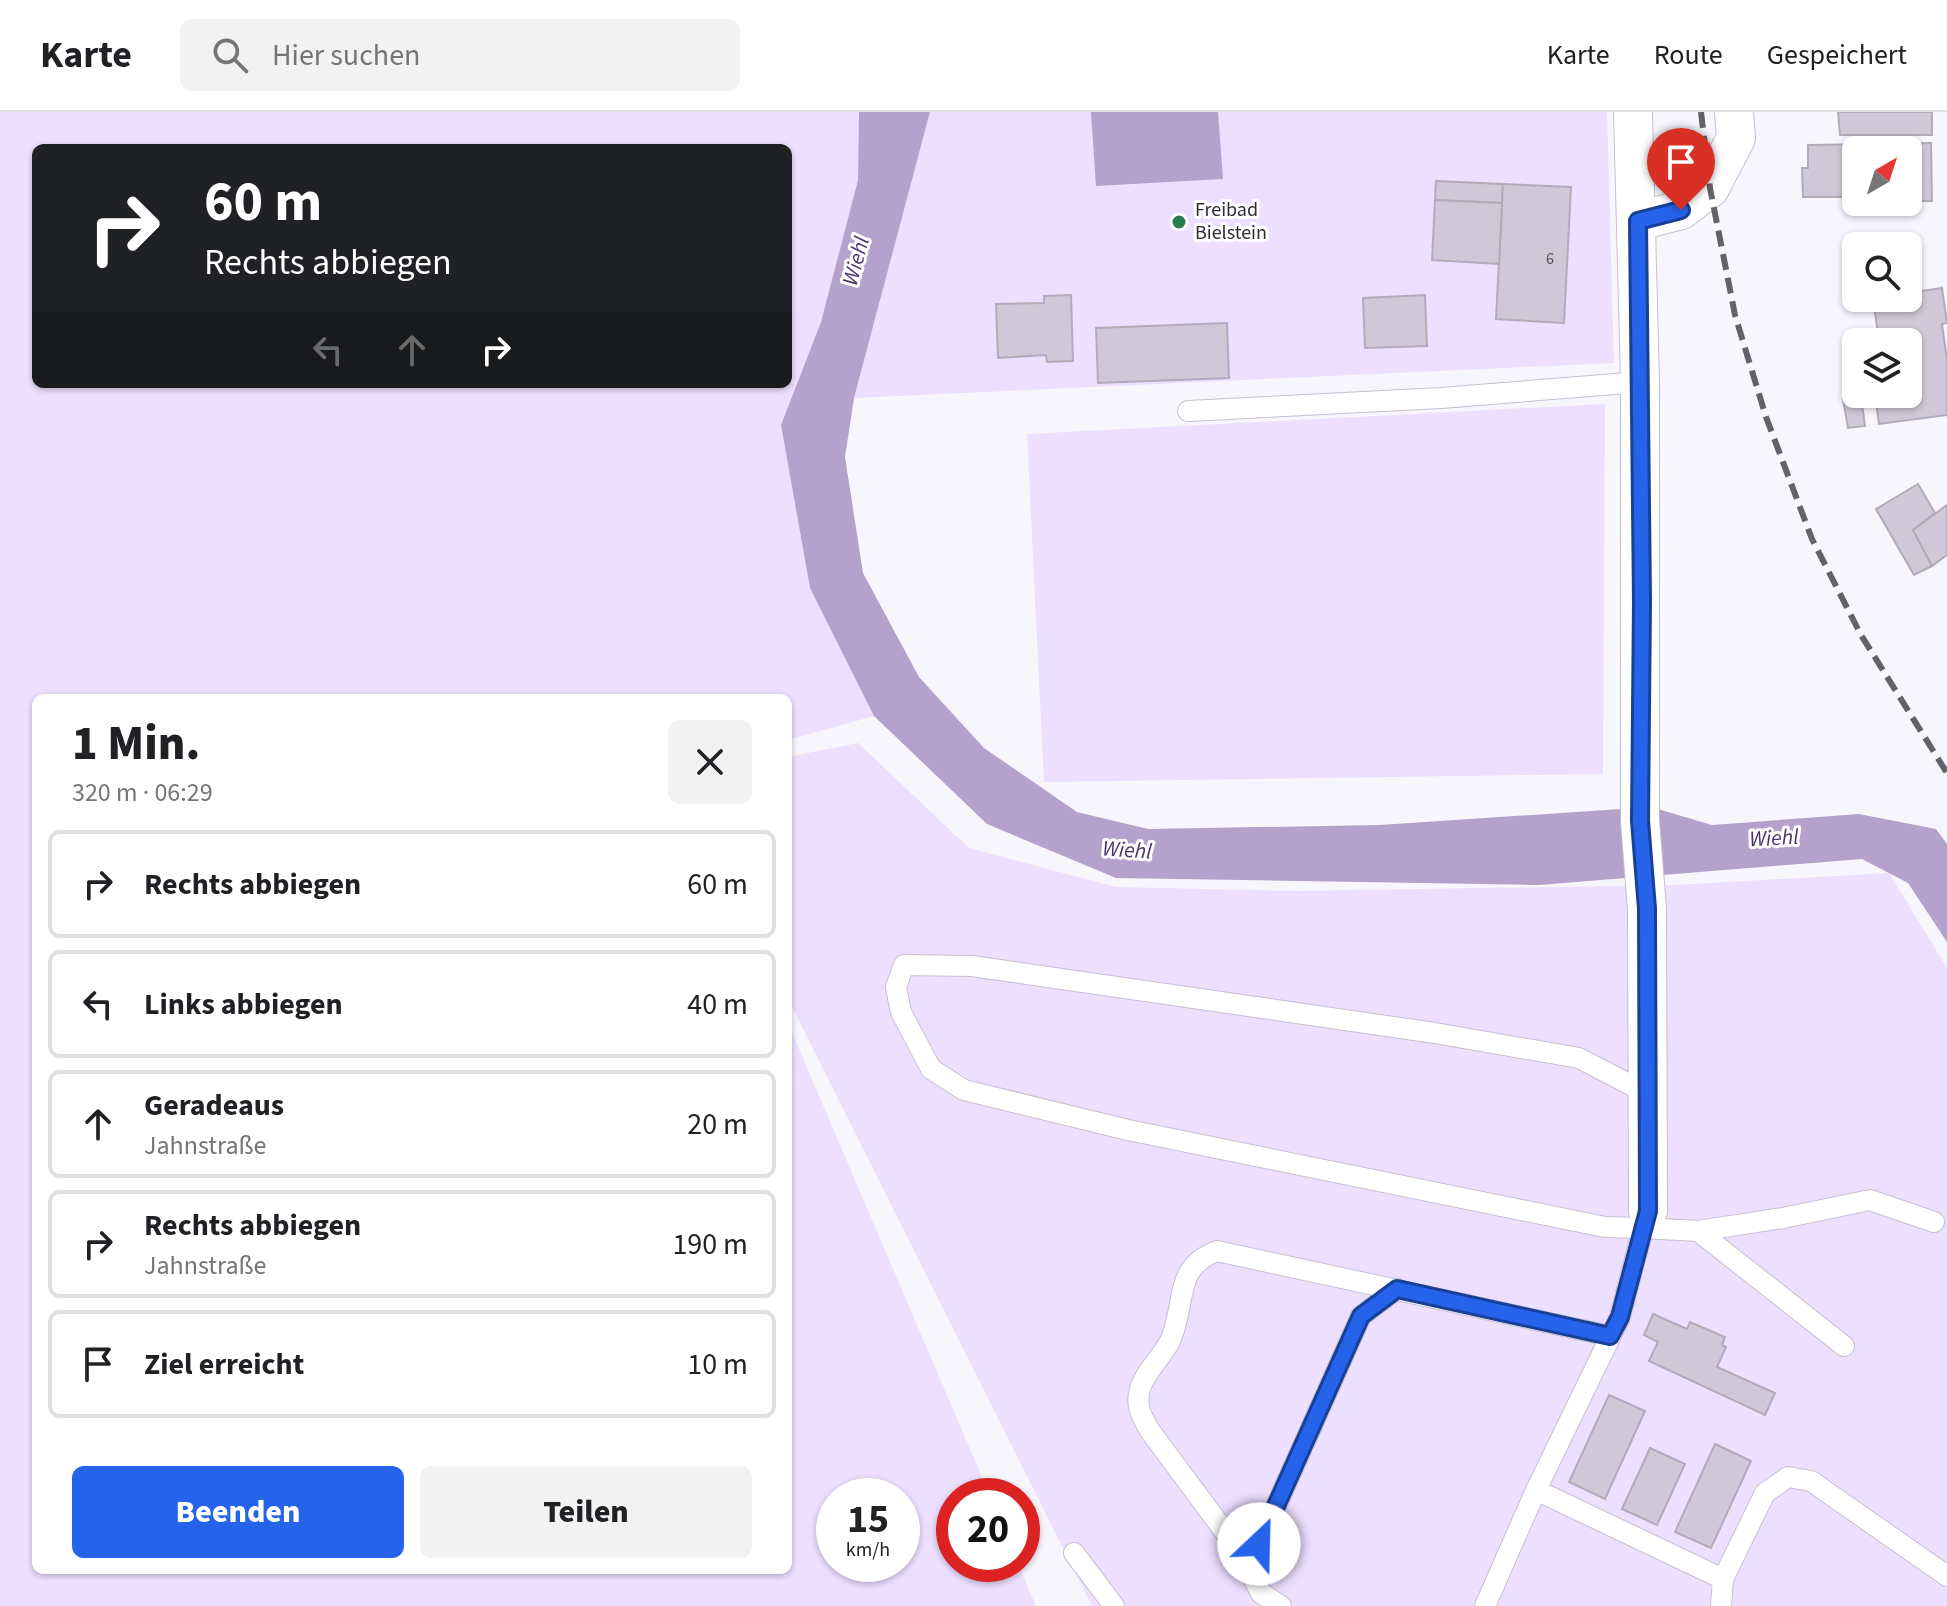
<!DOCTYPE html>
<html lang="de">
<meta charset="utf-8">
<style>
:root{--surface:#fff;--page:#f2f2f2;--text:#202124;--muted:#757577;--line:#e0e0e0;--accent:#2563eb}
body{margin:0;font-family:"Source Sans 3",sans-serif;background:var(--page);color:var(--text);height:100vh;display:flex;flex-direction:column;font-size:30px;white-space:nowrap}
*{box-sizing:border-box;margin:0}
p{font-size:26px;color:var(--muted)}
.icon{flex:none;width:44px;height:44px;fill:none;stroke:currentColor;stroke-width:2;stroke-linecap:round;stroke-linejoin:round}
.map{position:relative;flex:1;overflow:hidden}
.details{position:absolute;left:32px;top:582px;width:760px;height:880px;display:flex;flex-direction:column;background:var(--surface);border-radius:12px;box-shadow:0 2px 6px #0004}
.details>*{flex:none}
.banner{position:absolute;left:32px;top:32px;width:760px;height:244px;border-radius:12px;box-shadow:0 2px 6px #0004;background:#202124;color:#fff;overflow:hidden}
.needle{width:52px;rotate:39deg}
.buttons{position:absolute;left:1842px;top:24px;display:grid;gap:16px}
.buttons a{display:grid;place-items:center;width:80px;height:80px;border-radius:12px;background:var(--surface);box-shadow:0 2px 6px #0004;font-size:40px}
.speed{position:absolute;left:816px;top:1366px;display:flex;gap:16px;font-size:40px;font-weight:700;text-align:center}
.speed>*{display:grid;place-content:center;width:104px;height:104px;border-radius:50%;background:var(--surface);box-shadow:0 2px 6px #0004;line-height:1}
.speed small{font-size:20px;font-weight:400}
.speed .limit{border:12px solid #d22;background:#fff;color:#111}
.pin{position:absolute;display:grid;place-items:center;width:68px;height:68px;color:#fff;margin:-82px -34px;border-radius:50% 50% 50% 0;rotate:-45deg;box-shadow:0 0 8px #0007}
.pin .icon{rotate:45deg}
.me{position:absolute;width:88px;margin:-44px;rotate:24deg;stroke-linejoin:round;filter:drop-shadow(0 0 6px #0008)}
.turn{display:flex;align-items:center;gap:28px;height:168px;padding:0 40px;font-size:36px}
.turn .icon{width:104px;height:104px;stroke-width:2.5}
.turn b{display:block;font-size:56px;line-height:68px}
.lanes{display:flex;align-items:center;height:76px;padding:0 40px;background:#0003;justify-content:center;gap:40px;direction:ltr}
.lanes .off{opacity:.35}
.round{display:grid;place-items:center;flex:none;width:84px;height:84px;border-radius:12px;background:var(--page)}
.head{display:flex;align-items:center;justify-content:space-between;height:136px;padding:0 40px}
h1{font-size:48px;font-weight:800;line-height:60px}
.action{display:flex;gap:16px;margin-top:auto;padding:16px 40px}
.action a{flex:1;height:92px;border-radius:12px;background:var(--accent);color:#fff;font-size:32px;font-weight:800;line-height:92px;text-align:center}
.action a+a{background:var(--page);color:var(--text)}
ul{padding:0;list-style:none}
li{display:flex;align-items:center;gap:24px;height:108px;margin:0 16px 12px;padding:0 24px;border:4px solid var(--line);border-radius:12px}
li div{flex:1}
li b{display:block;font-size:30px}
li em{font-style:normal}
header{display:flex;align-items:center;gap:48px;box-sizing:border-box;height:112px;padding:0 40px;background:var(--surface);border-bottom:2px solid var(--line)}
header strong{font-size:38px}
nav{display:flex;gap:44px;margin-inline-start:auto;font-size:28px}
.search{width:560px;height:72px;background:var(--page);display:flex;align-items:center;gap:20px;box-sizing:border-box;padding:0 28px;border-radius:12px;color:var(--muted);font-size:30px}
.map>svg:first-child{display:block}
.green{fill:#ecdfff;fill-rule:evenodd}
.water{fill:#b4a1cc}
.building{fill:#cfc8d8;stroke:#b2abbb;stroke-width:2}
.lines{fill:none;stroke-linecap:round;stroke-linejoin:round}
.service-casing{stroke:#c6bfd0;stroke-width:22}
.minor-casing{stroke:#c6bfd0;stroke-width:40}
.service{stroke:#fff;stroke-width:20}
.minor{stroke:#fff;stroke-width:38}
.rail{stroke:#646168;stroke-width:6;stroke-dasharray:16 8;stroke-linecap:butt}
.route-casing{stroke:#184099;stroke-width:20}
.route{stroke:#2563eb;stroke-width:14}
.poi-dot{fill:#2b7c4d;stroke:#fff;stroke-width:3}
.labels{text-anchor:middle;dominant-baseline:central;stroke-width:6;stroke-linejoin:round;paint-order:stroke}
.number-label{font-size:16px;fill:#58545d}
.poi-label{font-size:20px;fill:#302d34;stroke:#fff;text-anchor:start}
.water-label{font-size:22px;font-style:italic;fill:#4f346c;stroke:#fff}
</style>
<header>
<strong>Karte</strong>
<div class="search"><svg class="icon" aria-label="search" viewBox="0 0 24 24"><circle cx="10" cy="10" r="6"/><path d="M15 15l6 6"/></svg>Hier suchen</div>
<nav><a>Karte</a><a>Route</a><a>Gespeichert</a></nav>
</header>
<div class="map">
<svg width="1947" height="1494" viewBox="0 0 1947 1494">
<rect width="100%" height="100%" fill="#f8f6fd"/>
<!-- green -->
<g class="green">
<path d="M0 0H859L858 68 821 210 781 313 810 476 874 604 788 628V586H36V1458H788V911L990 1384H954V1452H1018L1036 1494H0ZM36 36H788V272H36ZM834 1384H902V1452H834Z"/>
<polygon points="930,0 1607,0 1614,251 854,286"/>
<polygon points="1605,292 1603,662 1044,670 1027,322"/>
<polygon points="858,631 969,736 1116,775 1296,779 1675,773 1889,761 1947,856 1947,1494 1092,1494 788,887 788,645"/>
</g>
<!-- water -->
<g class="water">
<polygon points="859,0 930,0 854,286 845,345 863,461 919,565 984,636 1077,700 1148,717 1380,713 1651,695 1712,713 1859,702 1936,717 1947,732 1947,830 1908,771 1862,747 1539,773 1116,766 987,712 874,604 810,476 781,313 821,210 858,68"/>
<polygon points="1091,0 1218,0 1223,67 1096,74"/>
</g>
<!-- building -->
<g class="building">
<polygon points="1838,0 1932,0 1932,23 1840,23"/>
<polygon points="1931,31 1932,89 1908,89 1908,38 1878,38 1878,32"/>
<polygon points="1878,32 1878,38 1856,38 1856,85 1803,85 1802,56 1808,56 1808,33"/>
<polygon points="1436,69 1503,72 1502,91 1435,88"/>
<polygon points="1503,72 1571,75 1564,211 1496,207"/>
<polygon points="1435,88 1502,91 1499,152 1432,148"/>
<polygon points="1942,176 1947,211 1942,212 1947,247 1947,303 1879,312 1875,282 1908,282 1908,230 1879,230 1873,186 1908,186 1908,181"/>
<polygon points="1071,183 1073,249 1047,250 1046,243 998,246 996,192 1044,191 1044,184"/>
<polygon points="1425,183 1427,234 1365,236 1363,186"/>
<polygon points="1227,211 1229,266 1098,271 1096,216"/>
<polygon points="1877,220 1879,230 1860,230 1859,223"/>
<polygon points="1861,285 1865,314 1848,316 1843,287"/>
<polygon points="1918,372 1935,401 1913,418 1932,454 1914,463 1876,397"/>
<polygon points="1947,393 1947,443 1932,454 1913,418"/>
<polygon points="1653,1202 1687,1217 1690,1210 1725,1225 1722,1233 1726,1235 1717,1255 1775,1281 1765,1303 1649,1249 1658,1230 1644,1223"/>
<polygon points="1609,1283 1645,1299 1605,1387 1569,1370"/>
<polygon points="1715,1332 1751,1349 1711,1436 1675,1420"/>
<polygon points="1650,1336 1685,1352 1657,1413 1622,1397"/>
</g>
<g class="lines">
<!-- service casing -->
<g class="service-casing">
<g id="service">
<polyline points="1188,299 1441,286 1640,270"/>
<polyline points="1648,982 1579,946 1435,921 972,854 904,853 896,875 901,900 931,957 964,978 1128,1018 1605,1115 1643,1116 1648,1099"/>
<polyline points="1934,1110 1870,1088 1783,1106 1698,1119 1643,1116 1620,1205 1536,1378 1723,1467 1765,1381 1788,1365 1811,1369 1947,1464"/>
<polyline points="1698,1119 1844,1234"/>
<polyline points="1074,1441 1114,1494"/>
<polyline points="1248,1457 1361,1204 1397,1177"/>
<path d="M1281 1494 1261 1481 1237 1436 1150 1319C1142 1305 1135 1294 1140 1277 1145 1260 1162 1245 1170 1229 1187 1192 1172 1156 1217 1139L1610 1224"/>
<polyline points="1485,1494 1536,1378"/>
<polyline points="1721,1494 1723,1467"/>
</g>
</g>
<!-- minor casing -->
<g class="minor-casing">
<g id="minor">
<polyline points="1633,0 1640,270 1640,709 1647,797 1648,1099"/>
<polyline points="1638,109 1681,98 1710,76 1736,26 1734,0"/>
</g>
</g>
<!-- service -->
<use href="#service" class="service"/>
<!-- minor -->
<use href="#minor" class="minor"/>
<!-- rail -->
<polyline class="rail" points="1701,0 1710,76 1735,203 1766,305 1812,427 1861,523 1947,661"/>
</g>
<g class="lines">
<!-- route casing -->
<g class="route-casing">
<polyline id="route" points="1259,1432 1361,1204 1397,1177 1610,1224 1620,1205 1648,1099 1647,797 1640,709 1642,489 1638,109 1681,98"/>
</g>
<!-- route -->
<use href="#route" class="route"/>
</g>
<!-- markers -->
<circle class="poi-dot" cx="1179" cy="110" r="8"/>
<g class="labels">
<!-- number labels -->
<g class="number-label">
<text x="1550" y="147">6</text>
</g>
<!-- poi labels -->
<g class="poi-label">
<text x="1195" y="98">Freibad<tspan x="1195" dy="23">Bielstein</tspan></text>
</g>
<!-- water labels -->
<g class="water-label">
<text transform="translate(856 149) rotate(-75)">Wiehl</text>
<text transform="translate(1774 726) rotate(-3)">Wiehl</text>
<text transform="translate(1127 738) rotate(4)">Wiehl</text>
</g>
</g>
</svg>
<div class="buttons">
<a><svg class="needle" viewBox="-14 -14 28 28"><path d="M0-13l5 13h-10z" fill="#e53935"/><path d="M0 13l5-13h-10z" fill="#757577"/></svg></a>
<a><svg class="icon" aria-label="search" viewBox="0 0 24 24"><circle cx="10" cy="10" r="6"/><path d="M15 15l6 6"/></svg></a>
<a><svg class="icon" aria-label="layers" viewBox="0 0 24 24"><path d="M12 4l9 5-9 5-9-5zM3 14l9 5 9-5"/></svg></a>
</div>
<div class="speed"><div>15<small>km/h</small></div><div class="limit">20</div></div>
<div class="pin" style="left:1681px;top:98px;background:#d93025"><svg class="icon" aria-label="arrive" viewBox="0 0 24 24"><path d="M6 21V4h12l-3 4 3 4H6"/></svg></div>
<svg class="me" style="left:1259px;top:1432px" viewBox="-20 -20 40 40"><circle r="19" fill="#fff"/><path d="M0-13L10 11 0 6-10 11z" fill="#2563eb"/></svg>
<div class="banner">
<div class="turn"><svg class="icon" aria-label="right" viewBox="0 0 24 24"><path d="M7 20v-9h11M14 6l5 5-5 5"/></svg><div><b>60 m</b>Rechts abbiegen</div></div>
<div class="lanes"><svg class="icon off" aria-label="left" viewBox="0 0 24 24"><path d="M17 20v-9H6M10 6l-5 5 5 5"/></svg><svg class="icon off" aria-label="ahead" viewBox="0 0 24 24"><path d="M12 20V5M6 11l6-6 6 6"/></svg><svg class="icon" aria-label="right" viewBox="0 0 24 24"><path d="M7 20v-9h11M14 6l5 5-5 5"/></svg></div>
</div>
<section class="details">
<div class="head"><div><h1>1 Min.</h1><p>320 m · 06:29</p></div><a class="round"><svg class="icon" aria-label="close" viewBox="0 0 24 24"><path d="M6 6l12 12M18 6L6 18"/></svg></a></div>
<ul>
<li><svg class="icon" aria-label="right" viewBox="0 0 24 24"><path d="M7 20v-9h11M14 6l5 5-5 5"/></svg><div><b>Rechts abbiegen</b></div><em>60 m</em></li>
<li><svg class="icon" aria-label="left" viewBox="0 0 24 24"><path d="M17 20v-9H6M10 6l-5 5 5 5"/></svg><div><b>Links abbiegen</b></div><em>40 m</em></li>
<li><svg class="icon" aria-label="ahead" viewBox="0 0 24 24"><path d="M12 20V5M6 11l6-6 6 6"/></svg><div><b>Geradeaus</b><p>Jahnstraße</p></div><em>20 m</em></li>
<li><svg class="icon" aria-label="right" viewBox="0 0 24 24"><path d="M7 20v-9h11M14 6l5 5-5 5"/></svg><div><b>Rechts abbiegen</b><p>Jahnstraße</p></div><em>190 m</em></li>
<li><svg class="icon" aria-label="arrive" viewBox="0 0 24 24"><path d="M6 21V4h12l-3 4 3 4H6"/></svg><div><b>Ziel erreicht</b></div><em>10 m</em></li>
</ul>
<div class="action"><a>Beenden</a><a>Teilen</a></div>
</section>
</div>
